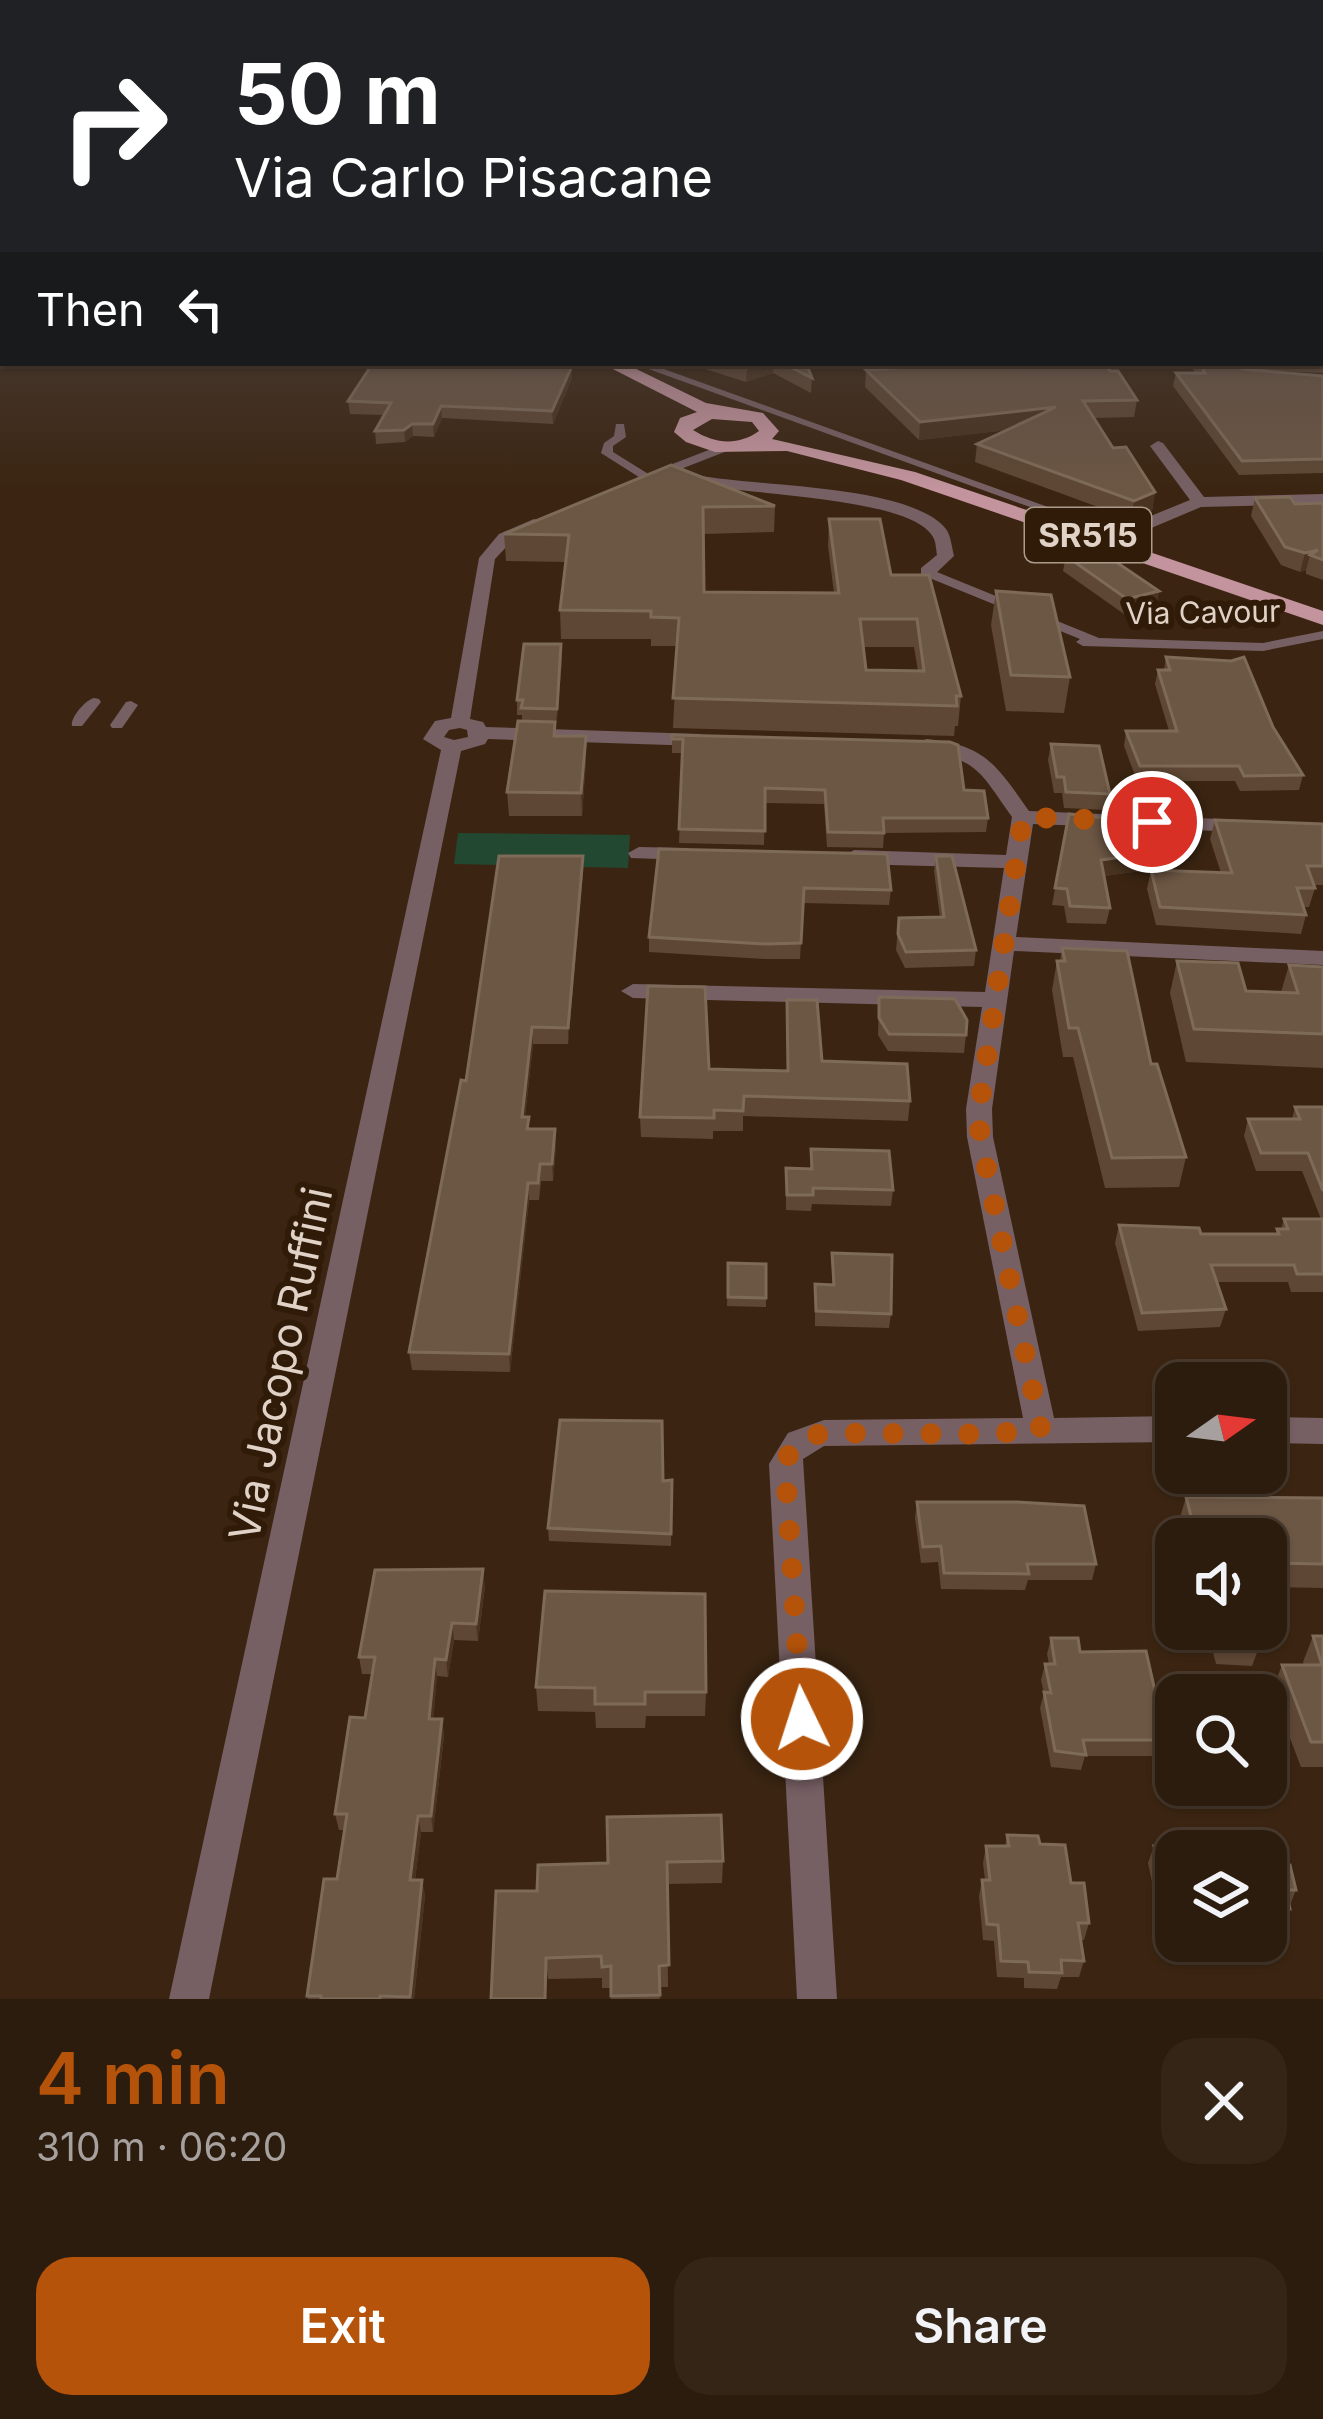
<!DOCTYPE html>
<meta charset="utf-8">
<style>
:root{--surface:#2c1c0e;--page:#342517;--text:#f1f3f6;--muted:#a6a19e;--line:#483a2e;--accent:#b45309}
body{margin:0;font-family:Inter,sans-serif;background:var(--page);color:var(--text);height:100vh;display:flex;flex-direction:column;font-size:45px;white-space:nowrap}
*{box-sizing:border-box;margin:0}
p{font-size:39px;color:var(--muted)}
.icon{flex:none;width:66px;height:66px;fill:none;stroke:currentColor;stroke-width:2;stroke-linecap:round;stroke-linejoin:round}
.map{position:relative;height:1999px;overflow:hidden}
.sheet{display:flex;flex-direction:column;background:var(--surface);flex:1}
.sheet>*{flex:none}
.banner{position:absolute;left:0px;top:0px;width:1323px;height:366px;box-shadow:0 3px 9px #0004,0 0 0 3px var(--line);background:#202124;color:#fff;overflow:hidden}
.needle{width:78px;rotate:76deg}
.tools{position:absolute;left:1155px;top:1362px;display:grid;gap:24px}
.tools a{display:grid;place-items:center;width:132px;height:132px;border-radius:24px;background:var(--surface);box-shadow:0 3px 9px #0004,0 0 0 3px var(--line);font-size:60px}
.pin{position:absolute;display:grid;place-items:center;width:102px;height:102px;color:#fff;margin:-51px;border:6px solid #fff;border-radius:50%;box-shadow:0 3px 12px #0007}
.me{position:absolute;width:132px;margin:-66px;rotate:356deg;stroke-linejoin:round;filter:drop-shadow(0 0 9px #0008)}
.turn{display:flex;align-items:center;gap:42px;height:252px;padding:0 36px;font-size:54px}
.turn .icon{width:156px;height:156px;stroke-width:2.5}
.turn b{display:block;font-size:84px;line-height:102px}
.then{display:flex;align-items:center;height:114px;padding:0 36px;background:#0003;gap:24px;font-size:45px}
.round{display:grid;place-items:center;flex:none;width:126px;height:126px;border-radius:36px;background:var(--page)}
.head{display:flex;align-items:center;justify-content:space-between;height:204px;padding:0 36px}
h1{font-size:72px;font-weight:600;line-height:90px;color:var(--accent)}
.primary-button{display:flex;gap:24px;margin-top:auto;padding:24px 36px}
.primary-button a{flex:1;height:138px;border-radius:36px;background:var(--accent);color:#fff;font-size:48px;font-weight:600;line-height:138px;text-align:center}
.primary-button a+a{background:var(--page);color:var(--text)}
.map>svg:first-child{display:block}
.green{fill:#234831}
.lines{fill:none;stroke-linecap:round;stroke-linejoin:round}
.service{fill:#776064;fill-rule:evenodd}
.minor{fill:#776064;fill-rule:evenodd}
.secondary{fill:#a27e85;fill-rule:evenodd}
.primary{fill:#c3949e;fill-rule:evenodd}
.wall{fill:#5e4734;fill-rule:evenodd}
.shaded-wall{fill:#4a3320}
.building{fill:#6c5644;stroke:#7e6a58;stroke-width:3;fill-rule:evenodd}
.route{stroke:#b45309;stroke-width:21;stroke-dasharray:0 37.8}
.labels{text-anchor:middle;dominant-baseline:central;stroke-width:12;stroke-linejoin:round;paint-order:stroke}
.far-street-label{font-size:30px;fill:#e0d2c6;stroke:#301b08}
.shield{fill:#301b08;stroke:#ab9b8d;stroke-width:3}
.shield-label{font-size:33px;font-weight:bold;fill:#e0d2c6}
.near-street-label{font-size:42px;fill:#e0d2c6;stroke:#301b08}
</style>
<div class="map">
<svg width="1323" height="1999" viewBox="0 0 1323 1999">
<rect width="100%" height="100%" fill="#3b2512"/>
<!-- green -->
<polygon class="green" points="458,833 630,835 628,868 454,864"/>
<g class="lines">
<!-- service -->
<g class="service">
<polygon points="632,363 647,363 1123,534 1113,537"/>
<polygon points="616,424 624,424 626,437 613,446 613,452 650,475 650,479 642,479 601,453 604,443 614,436"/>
<polygon points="927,568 1099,638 1263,643 1323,631 1323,639 1263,651 1083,646 1076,642 1080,639 922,575 922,569"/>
<path d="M94 698 99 699 101 702 82 726H72C70 718 85 700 94 698Z"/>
<polygon points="131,701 138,705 122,728 112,728 110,725 126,702"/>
</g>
<!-- minor -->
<g class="minor">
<polygon points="1158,441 1163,443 1204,497 1323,494 1323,504 1201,507 1111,545 1099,545 1099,537 1190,500 1150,446"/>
<polygon points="727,443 740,446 650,481 636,478"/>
<path d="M697 475C754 487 910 484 946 529 951 536 952 548 954 556L933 576H921V568L937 555C936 549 936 542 933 537 911 496 739 495 691 483L689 480Z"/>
<path d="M534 519 540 521V527L511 542 495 559 470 719 483 722 486 727 700 734 710 740 700 746 488 739 485 744 461 751 209 1999H169L441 750 423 739 435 721 451 718 479 558 499 534ZM460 728 467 730 468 737 454 740 444 737 449 730Z"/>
<path d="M927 739C986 745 997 766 1029 811L1244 820 1255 826 1244 832 1033 824 1016 937 1323 951V965L1014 951 992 1109 993 1137 1054 1418 1176 1416V1442L824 1446 803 1459 837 1999H797L769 1464 788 1433 824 1420 1023 1418 967 1137 966 1109 982 1007 633 998 621 991 633 984 985 992 1004 868 854 864 843 857 854 850 1006 855 1012 817C978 769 979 761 920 749V741Z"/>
<polygon points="639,847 687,848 698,854 687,860 631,858 628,853"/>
<polygon points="1266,1417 1323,1418 1323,1444 1266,1443"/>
</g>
<!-- secondary -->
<polygon class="secondary" points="1320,272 1323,273 1323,281 1320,280"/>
<!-- primary -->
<path class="primary" d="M601 363H624L706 403 763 413 779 431 772 439 915 472 1323 611V625L901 480 787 451 715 452 686 442 674 432 680 418 697 412ZM712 419 752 422 759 431C738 446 715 444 693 430Z"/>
</g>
<!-- wall -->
<g class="wall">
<polygon points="1320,210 1323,210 1323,230 1320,228"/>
<polygon points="1320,348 1323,348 1323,373 1251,370 1323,376 1323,473 1239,475 1173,386 1176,373 1195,373 1189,363 1320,363"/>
<polygon points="686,363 806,363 812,378 811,393 773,373 746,382"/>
<polygon points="866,370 1110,371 1137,400 1134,417 1094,418 1113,448 1155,492 1152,511 1131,519 975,462 977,444 1007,430 919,440 865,387"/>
<polygon points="572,378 553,424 442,418 434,437 413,436 405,442 376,444 375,431 384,415 350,414 348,401"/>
<path d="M671 465 775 506 774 532 704 534V592L834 593 828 546 829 519 891 575 961 696 958 726H955L954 736 673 728 677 646H651V639H561L560 610 566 562 506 561 504 534ZM863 647H914L918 671 866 670Z"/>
<polygon points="1255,498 1295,504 1323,503 1323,580 1306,574 1306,570 1300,572 1281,565 1251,516"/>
<polygon points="1066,556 1159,591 1156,606 1124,614 1063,571"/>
<polygon points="996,591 1070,677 1064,713 1006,711 991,625"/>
<polygon points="561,644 562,659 555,736 586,759 582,816 509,816 507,792 522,721 522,715 517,715 517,700"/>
<polygon points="1166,657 1273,727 1303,775 1299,790 1240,791 1235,781 1137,781 1124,746 1126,731 1169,731 1155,684 1158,670 1164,670"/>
<polygon points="672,735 964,790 988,818 986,832 884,833 883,848 827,847 824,804 765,803 764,845 679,843 682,753 672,753"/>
<polygon points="1051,744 1110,794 1107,810 1064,808 1062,793 1054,793 1048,760"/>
<polygon points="1069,814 1166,851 1162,868 1104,876 1110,908 1106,924 1067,923 1064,906 1052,905"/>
<polygon points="1215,820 1323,824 1323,885 1314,885 1315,888 1309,907 1303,907 1306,915 1301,934 1156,925 1147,889 1151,870 1221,873 1210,839"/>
<polygon points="659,849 891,890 889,905 803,903 800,959 766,959 649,952 649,937"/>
<polygon points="583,856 583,872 568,1044 533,1044 525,1117 530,1129 556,1146 553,1181 541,1181 539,1200 529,1200 510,1372 412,1370 409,1352 466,1081"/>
<polygon points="936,856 976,950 974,966 905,968 896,950 899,918 940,917 934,871"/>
<polygon points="1062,948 1151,1064 1186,1157 1179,1187 1105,1188 1073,1057 1063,1057 1052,990 1057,961 1060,961"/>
<polygon points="1177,961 1246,991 1281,992 1289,965 1323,967 1323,1068 1186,1062 1170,993"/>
<polygon points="879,997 966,1035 964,1053 888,1051 878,1035"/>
<polygon points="787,1000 822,1061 910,1101 908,1121 743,1116 743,1131 713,1131 713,1139 641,1137 640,1117 709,1069 787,1071"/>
<polygon points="1295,1107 1323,1107 1323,1292 1291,1292 1288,1282 1217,1282 1226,1309 1220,1327 1138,1331 1115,1243 1119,1225 1201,1234 1276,1234 1277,1229 1281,1229 1284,1219 1321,1219 1302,1171 1256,1171 1244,1136 1248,1119 1292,1119"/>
<polygon points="811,1149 893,1190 891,1206 812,1204 811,1211 786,1210 786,1168 810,1169"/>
<polygon points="832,1253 891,1314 889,1328 815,1326 815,1284 832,1285"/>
<polygon points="728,1263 766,1264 766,1307 727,1306"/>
<polygon points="672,1480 671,1546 549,1541 548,1528 663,1481"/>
<polygon points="1186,1497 1323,1498 1323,1588 1266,1587 1266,1539 1184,1539 1179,1521"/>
<polygon points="917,1502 1096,1564 1092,1580 1028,1580 1025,1590 941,1589 938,1562 921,1563 915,1518"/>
<polygon points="485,1586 478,1641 454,1640 448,1677 437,1676 433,1719 442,1719 444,1736 433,1832 421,1832 415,1880 422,1880 425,1896 414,1999 308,1999 307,1996 337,1879 345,1830 339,1830 335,1814 365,1718 372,1674 362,1674 359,1657"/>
<polygon points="1207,1629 1258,1629 1261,1642 1252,1666 1216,1664"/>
<polygon points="1313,1636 1323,1636 1323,1767 1301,1767 1272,1691 1282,1665 1304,1665 1303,1662"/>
<polygon points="1051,1638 1080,1652 1166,1740 1161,1756 1085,1756 1081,1770 1051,1767 1040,1708 1044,1693 1041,1680 1045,1664 1049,1664 1047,1654"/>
<polygon points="536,1687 706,1692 705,1716 646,1716 645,1728 596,1728 595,1712 538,1711"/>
<polygon points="1007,1835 1040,1844 1071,1883 1089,1923 1084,1940 1081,1940 1084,1961 1079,1977 1061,1977 1057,1989 1024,1988 1024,1978 997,1977 994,1941 983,1940 979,1896 982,1880 985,1880 983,1863 986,1846 1005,1846"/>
<polygon points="1154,1846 1274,1846 1279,1865 1290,1865 1296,1890 1282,1925 1266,1925 1266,1851 1176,1851 1176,1924 1161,1924 1148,1863"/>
<polygon points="723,1861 722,1883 667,1884 668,1987 659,1987 660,1999 611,1999 611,1988 602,1988 602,1978 548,1979 537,1891 538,1865"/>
</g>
<!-- shaded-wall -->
<g class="shaded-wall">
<polygon points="761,363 773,363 773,373 746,382 747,368"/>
<polygon points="572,366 572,378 553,424 552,411"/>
<polygon points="441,406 442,418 434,437 433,424"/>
<polygon points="1056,407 1053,425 919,440 920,422"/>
<polygon points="412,424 413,436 405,442 404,430"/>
<polygon points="1155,492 1152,511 1131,519 1134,501"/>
<polygon points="1318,550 1310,555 1306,570 1300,572 1305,553"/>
<polygon points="1159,591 1156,606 1124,614 1127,599"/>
<polygon points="561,644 562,659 557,724 557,709"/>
<polygon points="586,736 586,759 582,816 581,793"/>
<polygon points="1166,851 1162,868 1098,877 1101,860"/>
<polygon points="583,856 583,872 568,1044 568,1028"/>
<polygon points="532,1027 533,1044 523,1134 522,1117"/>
<polygon points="555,1129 556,1146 553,1181 552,1164"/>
<polygon points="528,1183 529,1200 510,1372 509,1354"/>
<polygon points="483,1569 485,1586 478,1641 476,1624"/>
<polygon points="452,1623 454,1640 448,1677 446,1660"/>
<polygon points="435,1659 437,1676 432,1736 429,1719"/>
<polygon points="442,1719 444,1736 433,1832 431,1816"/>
<polygon points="418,1816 421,1832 413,1896 410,1880"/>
<polygon points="422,1880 425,1896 414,1999 410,1999"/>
</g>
<!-- building -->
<g class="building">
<rect x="1320" y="303" width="3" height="30"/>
<polygon points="373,363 562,363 572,366 552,411 441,406 433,424 412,424 404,430 375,431 391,403 348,401"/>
<polygon points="731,363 761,363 747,368"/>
<polygon points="782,363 806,363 812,378"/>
<polygon points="965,363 1104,363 1110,371 1118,371 1137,400 1083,401 1113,448 1126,447 1155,492 1134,501 977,444 1056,407 920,422 866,370"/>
<polygon points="1199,363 1242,363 1242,369 1323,376 1323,459 1242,461 1176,373 1205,373"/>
<path d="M671 465 775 506 703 507 704 592 839 593 829 519H880L891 575H929L961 696H956L957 706 673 698 679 618 651 617V611L560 610 569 535 504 534ZM860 619H917L924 671 866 670Z"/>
<polygon points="1290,497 1295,504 1323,503 1323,560 1310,555 1318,550 1305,553 1285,547 1255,498"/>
<polygon points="1097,549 1159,591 1127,599 1066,556"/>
<polygon points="996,591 1051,595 1070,677 1011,675"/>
<polygon points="524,644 561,644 557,709 521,708 523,700 517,700"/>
<polygon points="1166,657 1231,661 1244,657 1273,727 1303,775 1244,776 1239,766 1140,766 1126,731 1177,731 1158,670 1170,670"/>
<polygon points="518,721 555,722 554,736 586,736 581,793 507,792"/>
<polygon points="672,735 950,742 958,745 964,790 984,791 988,818 883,818 884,833 828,832 825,790 765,788 765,831 679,829 683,739 672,739"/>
<polygon points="1051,744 1099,746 1110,794 1066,792 1064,777 1057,777"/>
<polygon points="1069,814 1159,824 1166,851 1101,860 1110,908 1070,906 1067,889 1055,888"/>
<polygon points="1215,820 1323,824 1323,866 1307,866 1315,888 1297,888 1306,915 1160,907 1151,870 1232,873"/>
<polygon points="659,849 887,854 891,890 804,888 801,943 766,944 649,937"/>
<polygon points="499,856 583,856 568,1028 532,1027 522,1117 529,1117 527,1129 555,1129 552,1164 540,1164 538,1183 528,1183 509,1354 409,1352 461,1080 466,1081"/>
<polygon points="936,856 952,856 976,950 906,952 898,934 899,918 944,917"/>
<polygon points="1062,948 1127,951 1151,1064 1157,1064 1186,1157 1112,1158 1078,1028 1069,1028 1057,961 1065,961"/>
<polygon points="1177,961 1238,963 1246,991 1298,993 1289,965 1323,967 1323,1034 1194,1029"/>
<polygon points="648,986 705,987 709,1069 788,1071 787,1000 817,1000 822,1061 907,1064 910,1101 744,1096 743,1111 714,1110 714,1118 640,1117"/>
<polygon points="879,997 955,999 967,1020 966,1035 889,1034 879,1018"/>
<polygon points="1295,1107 1323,1107 1323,1191 1308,1153 1261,1153 1248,1119 1300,1119"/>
<polygon points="811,1149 889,1151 893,1190 813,1188 813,1195 787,1195 786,1168 812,1169"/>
<polygon points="1284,1219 1323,1219 1323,1274 1297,1274 1294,1265 1211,1265 1226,1309 1142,1313 1119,1225 1199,1228 1201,1234 1279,1234 1277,1229 1288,1229"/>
<polygon points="832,1253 892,1255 891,1314 816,1311 815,1284 834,1285"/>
<polygon points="728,1263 766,1264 766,1298 728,1297"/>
<polygon points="560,1420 662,1421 663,1481 672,1480 671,1534 548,1528"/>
<polygon points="1186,1497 1323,1498 1323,1564 1266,1563 1266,1539 1197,1539"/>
<polygon points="917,1502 1017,1502 1084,1506 1096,1564 1027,1564 1029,1574 944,1573 941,1546 923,1547"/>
<polygon points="483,1569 476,1624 452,1623 446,1660 435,1659 429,1719 442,1719 431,1816 418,1816 410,1880 422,1880 410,1997 380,1996 380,1999 321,1999 321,1996 307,1996 324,1879 337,1879 347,1814 335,1814 350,1717 365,1718 375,1657 359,1657 375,1570"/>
<polygon points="545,1591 705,1594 706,1692 645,1692 645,1704 595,1704 595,1688 536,1687"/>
<polygon points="1221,1629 1258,1629 1261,1642 1224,1641"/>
<polygon points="1313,1636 1323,1636 1323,1742 1311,1742 1282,1665 1322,1665"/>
<polygon points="1051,1638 1078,1638 1080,1652 1146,1651 1166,1740 1083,1740 1086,1755 1055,1751 1044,1692 1051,1693 1045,1664 1055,1664"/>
<polygon points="721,1815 723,1861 667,1862 669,1965 659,1966 660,1995 611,1996 611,1966 602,1967 601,1956 546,1958 545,1999 491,1999 496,1891 537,1891 538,1865 608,1863 607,1817"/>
<polygon points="1007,1835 1038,1836 1040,1844 1065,1845 1071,1883 1084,1883 1089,1923 1078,1923 1084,1961 1061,1960 1062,1973 1029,1972 1028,1962 1001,1961 998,1925 987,1924 982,1880 990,1880 986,1846 1009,1846"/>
<polygon points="1154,1846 1274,1846 1279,1865 1290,1865 1296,1890 1286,1890 1290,1909 1266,1908 1266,1851 1176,1851 1176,1907 1167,1907"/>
</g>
<!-- sky -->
<linearGradient id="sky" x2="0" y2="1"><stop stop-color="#20140a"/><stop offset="0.43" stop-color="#4f4644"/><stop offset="1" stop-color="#4f4644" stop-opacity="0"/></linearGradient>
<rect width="1323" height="490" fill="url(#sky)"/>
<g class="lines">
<!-- route -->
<path class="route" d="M802 1719 785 1464C793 1441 802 1438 824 1433L985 1434 1041 1430 980 1136 979 1109 1023 817 1152 822"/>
</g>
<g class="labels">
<!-- far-street labels -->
<g class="far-street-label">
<text transform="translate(1203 612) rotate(-1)">Via Cavour</text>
</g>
<!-- shield labels -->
<rect class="shield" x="1025" y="508" width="126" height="54" rx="9"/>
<g class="shield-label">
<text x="1088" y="535">SR515</text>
</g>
<!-- near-street labels -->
<g class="near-street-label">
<text transform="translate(280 1364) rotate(-78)">Via Jacopo Ruffini</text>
</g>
</g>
</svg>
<div class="tools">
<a><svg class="needle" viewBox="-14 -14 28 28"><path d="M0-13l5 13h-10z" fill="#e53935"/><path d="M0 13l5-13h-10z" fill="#a6a19e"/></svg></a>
<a><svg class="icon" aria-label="sound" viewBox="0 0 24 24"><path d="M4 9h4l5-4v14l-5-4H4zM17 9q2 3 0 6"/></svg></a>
<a><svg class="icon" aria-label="search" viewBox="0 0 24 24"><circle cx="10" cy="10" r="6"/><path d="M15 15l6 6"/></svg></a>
<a><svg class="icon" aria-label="layers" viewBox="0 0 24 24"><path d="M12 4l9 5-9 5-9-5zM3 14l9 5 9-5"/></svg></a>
</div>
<div class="pin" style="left:1152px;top:822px;background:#d93025"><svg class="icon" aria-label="arrive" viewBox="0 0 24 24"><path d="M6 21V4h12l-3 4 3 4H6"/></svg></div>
<svg class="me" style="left:802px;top:1719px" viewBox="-20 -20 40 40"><circle r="17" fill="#b45309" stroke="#fff" stroke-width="3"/><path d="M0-11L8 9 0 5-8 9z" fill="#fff"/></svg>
<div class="banner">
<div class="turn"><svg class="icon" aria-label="right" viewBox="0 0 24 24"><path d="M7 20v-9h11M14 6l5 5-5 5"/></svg><div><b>50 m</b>Via Carlo Pisacane</div></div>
<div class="then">Then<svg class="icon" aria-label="left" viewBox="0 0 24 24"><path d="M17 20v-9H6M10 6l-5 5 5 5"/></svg></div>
</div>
</div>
<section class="sheet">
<div class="head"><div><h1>4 min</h1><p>310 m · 06:20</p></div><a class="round"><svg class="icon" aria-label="close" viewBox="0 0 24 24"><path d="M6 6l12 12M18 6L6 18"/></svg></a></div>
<div class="primary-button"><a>Exit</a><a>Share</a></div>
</section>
